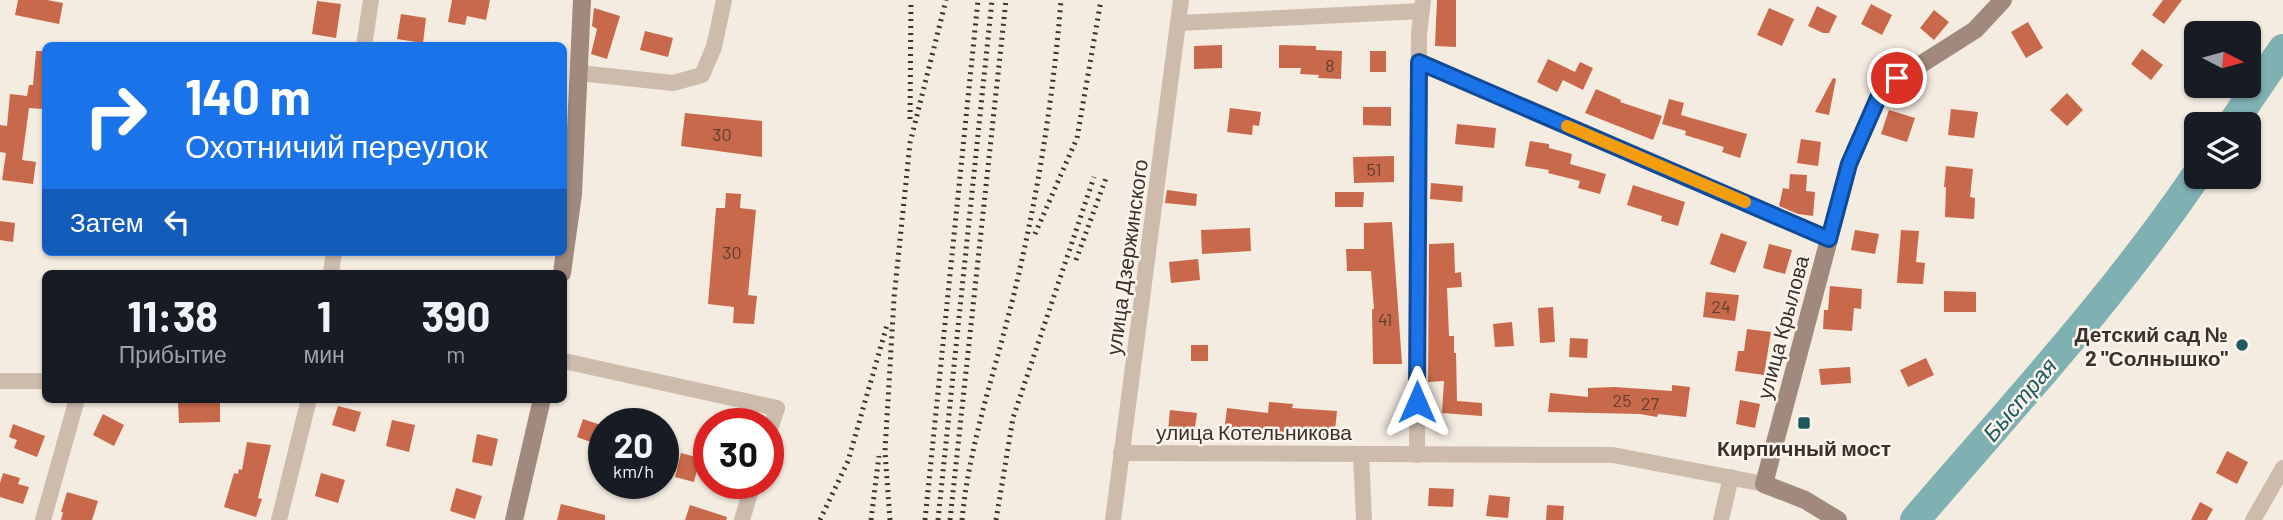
<!DOCTYPE html>
<html lang="ru">
<meta charset="utf-8">
<style>
:root{--surface:#171b24;--page:#20242c;--text:#f1f3f6;--muted:#9ea1a6}
body{margin:0;font-family:Barlow,sans-serif;background:var(--page);color:var(--text);height:100vh;display:flex;flex-direction:column;font-size:26px;white-space:nowrap}
*{box-sizing:border-box;margin:0}
p{font-size:23px;color:var(--muted)}
.icon{flex:none;width:38px;height:38px;fill:none;stroke:currentColor;stroke-width:2;stroke-linecap:round;stroke-linejoin:round}
.map{position:relative;flex:1;overflow:hidden}
.drawer{position:absolute;left:42px;top:270px;width:525px;height:133px;display:flex;flex-direction:column;background:var(--surface);border-radius:10px;box-shadow:0 2px 5px #0004}
.drawer>*{flex:none}
.top-card{position:absolute;left:42px;top:42px;width:525px;height:214px;border-radius:10px;box-shadow:0 2px 5px #0004;background:#1a73e8;color:#fff;overflow:hidden}
.needle{width:46px;rotate:96deg}
.fabs{position:absolute;left:2184px;top:21px;display:grid;gap:14px}
.fabs a{display:grid;place-items:center;width:77px;height:77px;border-radius:10px;background:var(--surface);box-shadow:0 2px 5px #0004;font-size:35px}
.speed{position:absolute;left:588px;top:408px;display:flex;gap:14px;font-size:35px;font-weight:700;text-align:center}
.speed>*{display:grid;place-content:center;width:91px;height:91px;border-radius:50%;background:var(--surface);box-shadow:0 2px 5px #0004;line-height:1}
.speed small{font-size:18px;font-weight:400}
.speed .limit{border:10px solid #d22;background:#fff;color:#111}
.pin{position:absolute;display:grid;place-items:center;width:60px;height:60px;color:#fff;margin:-30px;border:4px solid #fff;border-radius:50%;box-shadow:0 2px 7px #0007}
.me{position:absolute;width:77px;margin:-38px;rotate:0deg;stroke-linejoin:round;filter:drop-shadow(0 0 5px #0008)}
.turn{display:flex;align-items:center;gap:24px;height:147px;padding:0 28px;font-size:32px}
.turn .icon{width:91px;height:91px;stroke-width:2.5}
.turn b{display:block;font-size:49px;line-height:60px}
.then{display:flex;align-items:center;height:66px;padding:0 28px;background:#0003;gap:14px;font-size:26px}
.eta{display:flex;justify-content:space-evenly;align-items:center;height:119px;text-align:center}
.eta b{font-size:42px;font-weight:700;line-height:49px}
.map>svg:first-child{display:block}
.lines{fill:none;stroke-linecap:round;stroke-linejoin:round}
.river{stroke:#7fb0b2;stroke-width:30}
.building{fill:#c8694b}
.street{stroke:#cdbbac;stroke-width:16}
.secondary{stroke:#a18a7d;stroke-width:18}
.rail{stroke:#3b302b;stroke-width:5;stroke-dasharray:2 5;stroke-linecap:butt}
.route-casing{stroke:#114b97;stroke-width:18}
.route{stroke:#1a73e8;stroke-width:12}
.slow{stroke:#f59e0b;stroke-width:12}
.poi-dot{fill:#1f5a5e;stroke:#fbf5ee;stroke-width:2.5}
.labels{text-anchor:middle;dominant-baseline:central;stroke-width:5;stroke-linejoin:round;paint-order:stroke}
.number-label{font-size:18px;fill:#5e3e33}
.street-label{font-size:21px;fill:#3b302b;stroke:#fbf5ee}
.poi-label{font-size:21px;font-weight:bold;fill:#3b302b;stroke:#fbf5ee;text-anchor:end}
.water-label{font-size:23px;font-style:italic;fill:#1f5a5e;stroke:#fbf5ee}
</style>
<div class="map">
<svg width="2283" height="520" viewBox="0 0 2283 520">
<rect width="100%" height="100%" fill="#f4ebe1"/>
<g class="lines">
<!-- river -->
<g class="river">
<polyline points="2232,124 2283,49"/>
<path d="M1915 520C2011 408 2113 298 2196 176"/>
</g>
</g>
<!-- building -->
<g class="building">
<polygon points="18,0 47,0 63,3 59,24 15,15"/>
<polygon points="452,0 490,0 486,20 467,16 465,25 448,22"/>
<polygon points="1437,0 1456,0 1456,47 1435,46"/>
<polygon points="2163,0 2182,0 2164,24 2152,15"/>
<polygon points="317,1 341,4 336,38 312,34"/>
<polygon points="1871,4 1892,15 1882,35 1861,24"/>
<polygon points="1817,6 1837,16 1829,33 1823,33 1808,26"/>
<polygon points="594,8 620,16 607,59 591,54 597,29 592,26"/>
<polygon points="1769,8 1794,19 1782,46 1757,35"/>
<polygon points="1934,10 1949,22 1934,40 1920,28"/>
<polygon points="401,14 426,18 423,43 397,39"/>
<polygon points="2028,22 2043,48 2026,58 2011,32"/>
<polygon points="645,31 673,38 668,57 640,50"/>
<polygon points="1222,45 1222,68 1194,69 1194,46"/>
<polygon points="1279,45 1316,46 1316,50 1342,51 1341,79 1318,78 1319,75 1300,74 1301,68 1279,68"/>
<polygon points="2142,49 2163,65 2151,80 2131,64"/>
<polygon points="36,51 46,51 43,109 29,108 22,160 36,162 33,184 2,180 6,153 0,152 0,125 7,126 10,94 27,96 29,85 33,85"/>
<rect x="1370" y="51" width="16" height="21"/>
<polygon points="1548,59 1575,72 1580,62 1593,68 1583,90 1563,80 1557,92 1537,82"/>
<polygon points="1833,78 1836,79 1829,115 1815,112"/>
<polygon points="1596,89 1621,100 1620,102 1662,116 1653,140 1585,113"/>
<polygon points="2067,93 2083,110 2067,126 2050,110"/>
<polygon points="1669,99 1684,103 1681,115 1747,134 1740,158 1722,152 1724,147 1685,135 1686,131 1662,124"/>
<polygon points="1363,107 1391,107 1391,126 1363,125"/>
<polygon points="1230,108 1261,112 1259,126 1253,125 1252,135 1227,132"/>
<polygon points="1951,109 1978,112 1974,138 1948,135"/>
<polygon points="1889,110 1915,118 1907,142 1881,134"/>
<polygon points="685,113 762,121 762,157 681,146"/>
<polygon points="1457,124 1496,128 1494,148 1455,144"/>
<polygon points="1801,139 1821,142 1818,166 1797,163"/>
<polygon points="1530,141 1549,144 1549,148 1572,154 1570,164 1606,174 1600,194 1578,188 1580,181 1548,173 1549,170 1525,166"/>
<polygon points="1394,156 1394,182 1354,183 1353,157"/>
<polygon points="1946,166 1973,169 1970,197 1975,198 1974,219 1945,217 1946,187 1944,187"/>
<polygon points="1790,174 1807,175 1806,191 1815,192 1813,216 1798,214 1779,206 1783,188 1789,189"/>
<polygon points="1431,183 1463,186 1462,202 1430,199"/>
<polygon points="1633,185 1685,202 1678,226 1661,221 1662,216 1627,205"/>
<polygon points="1167,190 1197,194 1196,206 1165,203"/>
<polygon points="1335,192 1364,192 1363,207 1335,207"/>
<polygon points="726,193 741,194 740,208 756,210 748,295 757,296 754,324 733,323 734,307 708,304 716,208 725,208"/>
<polygon points="0,221 15,223 13,242 0,240"/>
<polygon points="1392,222 1402,364 1373,364 1372,309 1374,309 1371,271 1347,271 1346,249 1364,249 1364,223"/>
<polygon points="1250,228 1251,251 1202,254 1201,230"/>
<polygon points="1855,230 1879,234 1875,254 1851,250"/>
<polygon points="1901,230 1919,231 1916,262 1925,263 1923,284 1897,283"/>
<polygon points="1721,233 1747,242 1735,273 1710,264"/>
<polygon points="1454,243 1455,273 1461,272 1462,287 1447,288 1449,336 1454,336 1454,353 1456,353 1457,401 1482,403 1482,416 1442,413 1444,381 1428,382 1429,244"/>
<polygon points="1769,244 1792,250 1785,274 1763,268"/>
<polygon points="1198,259 1200,280 1171,283 1169,262"/>
<polygon points="1830,286 1862,289 1861,309 1854,308 1852,331 1823,329 1824,310 1828,310"/>
<polygon points="1944,291 1976,292 1976,312 1944,312"/>
<polygon points="1706,292 1739,295 1735,321 1703,317"/>
<polygon points="1553,307 1555,342 1540,343 1538,308"/>
<polygon points="1512,322 1514,346 1495,347 1493,324"/>
<polygon points="1747,329 1771,332 1764,375 1735,371 1738,351 1744,351"/>
<polygon points="1570,338 1588,339 1587,358 1569,357"/>
<rect x="1191" y="345" width="17" height="16"/>
<polygon points="1926,358 1934,375 1908,387 1900,370"/>
<polygon points="1850,367 1851,383 1821,385 1819,369"/>
<polygon points="1672,385 1690,387 1686,417 1658,414 1657,417 1640,414 1548,412 1550,393 1588,397 1588,388 1615,387 1672,391"/>
<polygon points="1740,400 1760,404 1755,428 1736,424"/>
<polygon points="220,401 220,422 179,423 178,402"/>
<polygon points="1269,402 1293,404 1292,408 1337,411 1334,440 1244,431 1243,436 1224,433 1227,408 1268,413"/>
<polygon points="338,406 361,412 355,432 332,425"/>
<polygon points="1170,410 1197,413 1194,434 1168,431"/>
<polygon points="103,414 124,425 114,446 93,435"/>
<polygon points="583,419 604,426 604,447 577,437"/>
<polygon points="392,420 415,425 409,452 386,446"/>
<polygon points="13,424 45,436 37,457 14,448 17,440 9,437"/>
<polygon points="477,434 498,439 492,466 472,462"/>
<polygon points="247,442 271,445 258,498 262,499 256,517 224,507 234,473 238,474 239,469 242,470"/>
<polygon points="2227,451 2248,462 2237,484 2216,473"/>
<polygon points="681,453 700,458 694,482 675,477"/>
<polygon points="3,473 20,478 18,484 29,487 23,504 0,497 0,483"/>
<polygon points="321,473 345,480 338,503 315,496"/>
<polygon points="456,488 482,496 475,519 450,511"/>
<polygon points="1429,488 1454,489 1453,507 1428,506"/>
<polygon points="67,492 98,501 92,520 61,520 63,512 61,512"/>
<polygon points="1489,495 1510,497 1508,518 1486,516"/>
<polygon points="2200,502 2213,509 2207,520 2191,520"/>
<polygon points="561,504 605,515 605,520 557,520"/>
<polygon points="690,505 727,517 726,520 685,520"/>
<polygon points="1547,505 1564,506 1563,520 1546,520"/>
</g>
<g class="lines">
<!-- street -->
<g class="street">
<polyline points="1179,23 1422,11"/>
<polyline points="364,46 371,0"/>
<polyline points="1419,62 1829,239"/>
<polyline points="579,73 673,83 702,75 714,47 724,0"/>
<polyline points="331,273 334,252"/>
<polyline points="564,361 777,408 768,435"/>
<polyline points="0,381 46,381"/>
<polyline points="1121,453 1613,455 1764,484"/>
<polyline points="1361,454 1364,520"/>
<polyline points="1417,455 1419,34 1423,0"/>
<polyline points="43,520 77,399"/>
<polyline points="279,520 309,399"/>
<polyline points="742,520 753,483"/>
<polyline points="1113,520 1181,0"/>
<polyline points="1721,520 1731,477"/>
<polyline points="2253,520 2283,468"/>
</g>
<!-- secondary -->
<g class="secondary">
<polyline points="562,273 573,194 582,0"/>
<polyline points="514,520 542,399"/>
<polyline points="1838,520 1805,500 1764,484 1849,164 1882,89 1975,30 2003,0"/>
</g>
<!-- rail -->
<g class="rail">
<polyline points="910,119 911,0"/>
<polyline points="1035,234 1077,138 1101,0"/>
<polyline points="1076,260 1106,178"/>
<polyline points="820,520 848,461 887,325"/>
<polyline points="871,520 879,456"/>
<polyline points="890,520 885,452 894,298 910,143 946,0"/>
<polyline points="925,520 978,0"/>
<polyline points="938,520 992,0"/>
<polyline points="950,520 1006,0"/>
<path d="M962 520C969 445 995 371 1013 298 1037 200 1053 101 1061 0"/>
<polyline points="996,520 1013,418 1094,177"/>
</g>
</g>
<g class="lines">
<!-- route casing -->
<g class="route-casing">
<polyline id="route" points="1417,402 1419,62 1829,239 1849,164 1882,89 1897,78"/>
</g>
<!-- route -->
<use href="#route" class="route"/>
<!-- slow -->
<polyline class="slow" points="1567,126 1745,202"/>
</g>
<!-- markers -->
<g class="poi-dot">
<circle cx="2242" cy="345" r="7"/>
<rect x="1797" y="416" width="14" height="14" rx="3.5"/>
</g>
<g class="labels">
<!-- number labels -->
<g class="number-label">
<text x="1330" y="65">8</text>
<text x="722" y="134">30</text>
<text x="1374" y="169">51</text>
<text x="732" y="252">30</text>
<text x="1721" y="306">24</text>
<text x="1385" y="319">41</text>
<text x="1622" y="400">25</text>
<text x="1650" y="403">27</text>
</g>
<!-- street labels -->
<g class="street-label">
<text transform="translate(1126 257) rotate(-82)">улица Дзержинского</text>
<text transform="translate(1782 327) rotate(-75)">улица Крылова</text>
<text x="1254" y="431">улица Котельникова</text>
</g>
<!-- poi labels -->
<g class="poi-label">
<text x="2228" y="333">Детский сад №<tspan x="2228" dy="24">2 "Солнышко"</tspan></text>
<text x="1804" y="447" text-anchor="middle">Кирпичный мост</text>
</g>
<!-- water labels -->
<g class="water-label">
<text transform="translate(2019 399) rotate(-50)">Быстрая</text>
</g>
</g>
</svg>
<div class="fabs">
<a><svg class="needle" viewBox="-14 -14 28 28"><path d="M0-13l5 13h-10z" fill="#e53935"/><path d="M0 13l5-13h-10z" fill="#9ea1a6"/></svg></a>
<a><svg class="icon" aria-label="layers" viewBox="0 0 24 24"><path d="M12 4l9 5-9 5-9-5zM3 14l9 5 9-5"/></svg></a>
</div>
<div class="speed"><div>20<small>km/h</small></div><div class="limit">30</div></div>
<div class="pin" style="left:1897px;top:78px;background:#d93025"><svg class="icon" aria-label="arrive" viewBox="0 0 24 24"><path d="M6 21V4h12l-3 4 3 4H6"/></svg></div>
<svg class="me" style="left:1417px;top:402px" viewBox="-20 -20 40 40"><path d="M0-17L14 15 0 8-14 15z" fill="#1a73e8" stroke="#fff" stroke-width="4"/></svg>
<div class="top-card">
<div class="turn"><svg class="icon" aria-label="right" viewBox="0 0 24 24"><path d="M7 20v-9h11M14 6l5 5-5 5"/></svg><div><b>140 m</b>Охотничий переулок</div></div>
<div class="then">Затем<svg class="icon" aria-label="left" viewBox="0 0 24 24"><path d="M17 20v-9H6M10 6l-5 5 5 5"/></svg></div>
</div>
<section class="drawer">
<div class="eta">
<div><b>11:38</b><p>Прибытие</p></div>
<div><b>1</b><p>мин</p></div>
<div><b>390</b><p>m</p></div>
</div>
</section>
</div>
